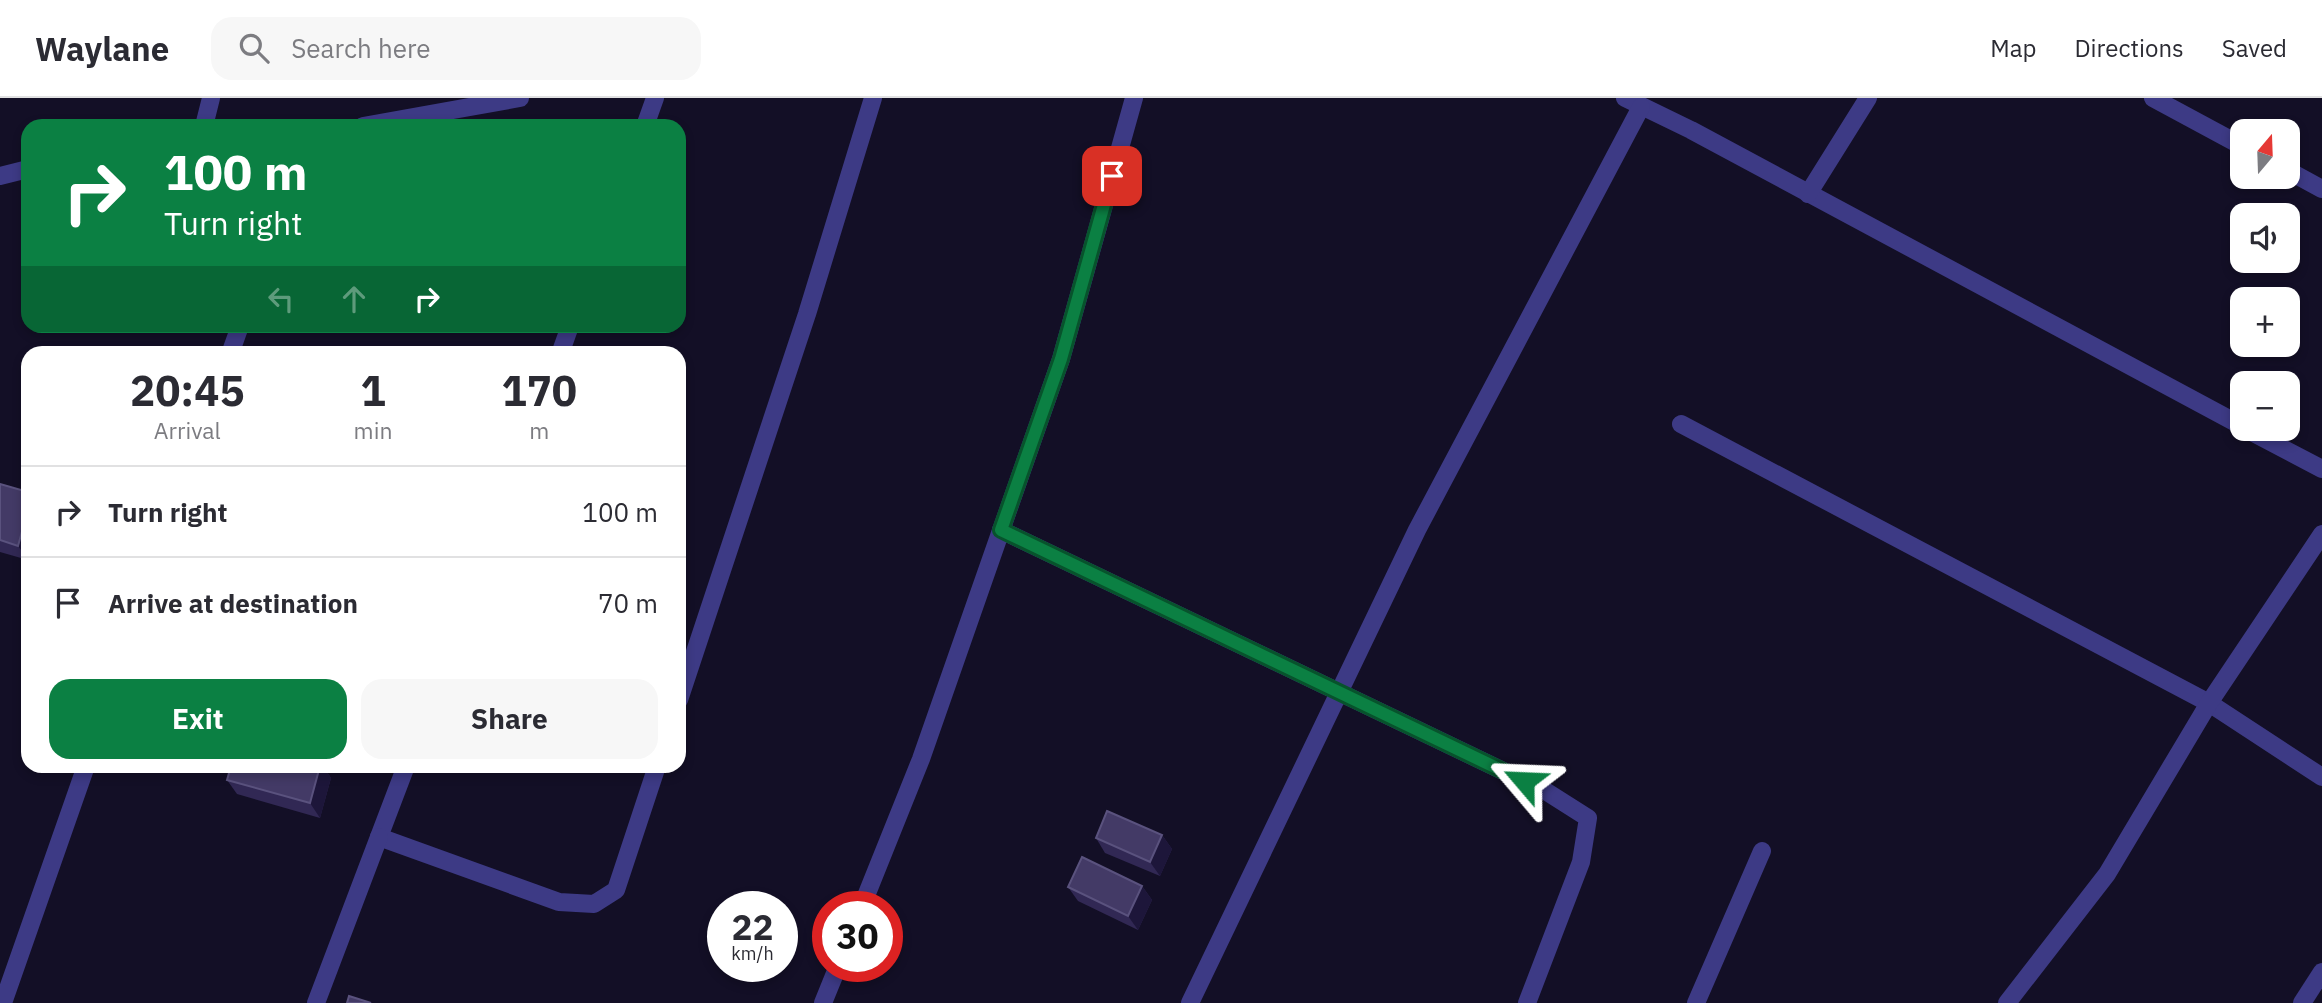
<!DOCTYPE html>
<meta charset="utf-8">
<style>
:root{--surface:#fff;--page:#f7f7f7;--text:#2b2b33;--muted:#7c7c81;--line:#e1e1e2;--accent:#0b8043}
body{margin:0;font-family:"IBM Plex Sans",sans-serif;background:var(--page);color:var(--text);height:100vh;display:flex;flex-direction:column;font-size:26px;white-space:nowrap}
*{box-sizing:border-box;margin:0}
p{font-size:23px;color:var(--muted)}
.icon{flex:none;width:38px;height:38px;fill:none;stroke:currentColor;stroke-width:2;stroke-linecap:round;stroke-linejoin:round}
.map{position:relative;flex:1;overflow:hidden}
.sheet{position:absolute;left:21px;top:248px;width:665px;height:427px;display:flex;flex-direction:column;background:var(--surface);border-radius:21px;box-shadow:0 4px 10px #0003}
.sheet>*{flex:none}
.hud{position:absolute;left:21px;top:21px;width:665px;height:214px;border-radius:21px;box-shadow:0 4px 10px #0003;background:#0b8043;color:#fff;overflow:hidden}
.needle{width:46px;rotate:19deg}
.tools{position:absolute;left:2230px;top:21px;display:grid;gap:14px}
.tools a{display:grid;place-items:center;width:70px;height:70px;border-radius:14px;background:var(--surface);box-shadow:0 4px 10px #0003;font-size:35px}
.speed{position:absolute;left:707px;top:793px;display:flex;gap:14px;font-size:35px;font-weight:700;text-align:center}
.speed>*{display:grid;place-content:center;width:91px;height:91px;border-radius:50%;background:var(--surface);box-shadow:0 4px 10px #0003;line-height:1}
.speed small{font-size:18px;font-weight:400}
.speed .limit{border:10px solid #d22;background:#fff;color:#111}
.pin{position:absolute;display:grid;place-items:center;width:60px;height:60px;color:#fff;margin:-30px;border-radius:14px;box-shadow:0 4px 10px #0006}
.me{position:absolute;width:77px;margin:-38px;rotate:296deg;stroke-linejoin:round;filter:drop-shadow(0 0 5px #0008)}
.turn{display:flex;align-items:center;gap:24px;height:147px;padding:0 28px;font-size:32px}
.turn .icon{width:91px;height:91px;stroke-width:2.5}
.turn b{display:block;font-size:49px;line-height:60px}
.lanes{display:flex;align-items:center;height:66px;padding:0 28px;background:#0003;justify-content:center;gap:35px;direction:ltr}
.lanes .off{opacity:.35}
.eta{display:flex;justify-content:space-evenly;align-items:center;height:119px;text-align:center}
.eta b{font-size:42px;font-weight:700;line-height:49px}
.action{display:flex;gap:14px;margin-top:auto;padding:14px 28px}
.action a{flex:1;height:80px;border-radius:21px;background:var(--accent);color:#fff;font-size:28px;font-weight:700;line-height:80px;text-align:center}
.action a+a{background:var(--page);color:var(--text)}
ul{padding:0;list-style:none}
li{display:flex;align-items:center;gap:21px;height:91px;padding:0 28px;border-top:2px solid var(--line)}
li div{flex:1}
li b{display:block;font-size:26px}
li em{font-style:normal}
header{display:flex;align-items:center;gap:42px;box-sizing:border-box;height:98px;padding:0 35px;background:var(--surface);border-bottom:2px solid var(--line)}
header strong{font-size:33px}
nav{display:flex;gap:38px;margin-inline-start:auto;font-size:24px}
.search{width:490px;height:63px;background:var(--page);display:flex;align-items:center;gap:18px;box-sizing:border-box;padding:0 24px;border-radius:21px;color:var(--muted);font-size:26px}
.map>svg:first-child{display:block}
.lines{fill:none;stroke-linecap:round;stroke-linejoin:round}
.minor{stroke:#3d3a85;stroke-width:18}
.wall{fill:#312854}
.shaded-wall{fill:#1d163a}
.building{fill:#433a66;stroke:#5a527e;stroke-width:2}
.route-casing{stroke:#07532c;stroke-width:18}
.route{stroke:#0b8043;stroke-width:12}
</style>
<header>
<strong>Waylane</strong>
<div class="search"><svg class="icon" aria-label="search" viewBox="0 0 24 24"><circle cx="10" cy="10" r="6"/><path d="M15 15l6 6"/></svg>Search here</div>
<nav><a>Map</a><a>Directions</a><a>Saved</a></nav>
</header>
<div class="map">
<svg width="2322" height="905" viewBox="0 0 2322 905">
<rect width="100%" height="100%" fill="#130f26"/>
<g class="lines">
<!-- minor -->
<g class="minor">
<polyline points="1625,0 1691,32 2242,328"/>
<polyline points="2153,0 2242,48"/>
<polyline points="204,28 211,0"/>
<polyline points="363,28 520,0"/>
<polyline points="645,28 655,0"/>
<polyline points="2287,72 2322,91"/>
<polyline points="0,78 28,71"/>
<polyline points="1808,96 1868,0"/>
<polyline points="230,256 240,228"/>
<polyline points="560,256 570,228"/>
<polyline points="1681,326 2209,605 2322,679"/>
<polyline points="2246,331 2322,371"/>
<polyline points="1001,432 1547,694 1588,720 1581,764 1527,905"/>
<polyline points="679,602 807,216 873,0"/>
<polyline points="406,668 379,739 559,804 594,806 616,792 657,668"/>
<polyline points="862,808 921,661 1061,261 1134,0"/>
<polyline points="3,905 86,668"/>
<polyline points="316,905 379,739"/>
<polyline points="823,905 838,868"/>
<polyline points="1190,905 1417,432 1641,9"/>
<polyline points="1696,905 1762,753"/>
<polyline points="2007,905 2107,776 2209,605 2322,436"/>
<polyline points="2302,905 2322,874"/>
</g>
</g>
<!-- wall -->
<g class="wall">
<polygon points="0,386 28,394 28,462 0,454"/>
<polygon points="231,668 323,668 331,680 320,720 237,696 227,682"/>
<polygon points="1162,737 1172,751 1160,778 1105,755 1096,740"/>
<polygon points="1142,788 1152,802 1138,832 1078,803 1068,789"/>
</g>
<!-- shaded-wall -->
<g class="shaded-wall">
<polygon points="28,412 28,461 18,448"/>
<polygon points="320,668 323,668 331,680 320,720 310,705"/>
<polygon points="1162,737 1172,751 1160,778 1150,764"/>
<polygon points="1142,788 1152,802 1138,832 1128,818"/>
</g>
<!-- building -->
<g class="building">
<polygon points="0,386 28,394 28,412 18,448 0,442"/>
<polygon points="231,668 320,668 310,705 227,682"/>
<polygon points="1107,713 1162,737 1150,764 1096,740"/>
<polygon points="1082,759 1142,788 1128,818 1068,789"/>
<polygon points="349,898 371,905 347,905"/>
</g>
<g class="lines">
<!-- route casing -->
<g class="route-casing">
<polyline id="route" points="1112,78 1061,261 1001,432 1524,683"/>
</g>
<!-- route -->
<use href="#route" class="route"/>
</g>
</svg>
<div class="tools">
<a><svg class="needle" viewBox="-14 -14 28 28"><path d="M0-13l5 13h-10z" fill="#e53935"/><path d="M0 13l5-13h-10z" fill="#7c7c81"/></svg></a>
<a><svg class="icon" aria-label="sound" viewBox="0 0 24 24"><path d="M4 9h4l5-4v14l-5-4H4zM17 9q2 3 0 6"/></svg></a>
<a>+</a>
<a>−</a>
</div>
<div class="speed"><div>22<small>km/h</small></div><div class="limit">30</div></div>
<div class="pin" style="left:1112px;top:78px;background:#d93025"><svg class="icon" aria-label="arrive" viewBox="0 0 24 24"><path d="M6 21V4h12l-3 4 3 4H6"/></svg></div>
<svg class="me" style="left:1524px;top:683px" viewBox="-20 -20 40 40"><path d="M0-17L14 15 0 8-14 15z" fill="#0b8043" stroke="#fff" stroke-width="4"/></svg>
<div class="hud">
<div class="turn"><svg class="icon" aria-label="right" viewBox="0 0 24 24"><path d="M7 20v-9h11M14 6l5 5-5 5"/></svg><div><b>100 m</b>Turn right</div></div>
<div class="lanes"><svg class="icon off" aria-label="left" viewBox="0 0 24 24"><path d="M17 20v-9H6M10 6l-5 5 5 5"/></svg><svg class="icon off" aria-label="ahead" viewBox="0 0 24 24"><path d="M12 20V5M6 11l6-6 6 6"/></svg><svg class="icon" aria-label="right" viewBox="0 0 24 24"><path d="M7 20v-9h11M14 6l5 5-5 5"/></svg></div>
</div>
<section class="sheet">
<div class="eta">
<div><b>20:45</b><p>Arrival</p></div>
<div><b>1</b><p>min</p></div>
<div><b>170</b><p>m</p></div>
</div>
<ul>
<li><svg class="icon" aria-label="right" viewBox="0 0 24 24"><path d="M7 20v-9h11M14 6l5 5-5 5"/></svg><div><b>Turn right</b></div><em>100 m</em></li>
<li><svg class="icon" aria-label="arrive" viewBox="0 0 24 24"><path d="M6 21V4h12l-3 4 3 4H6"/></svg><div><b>Arrive at destination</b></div><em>70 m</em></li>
</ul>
<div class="action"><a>Exit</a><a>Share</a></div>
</section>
</div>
